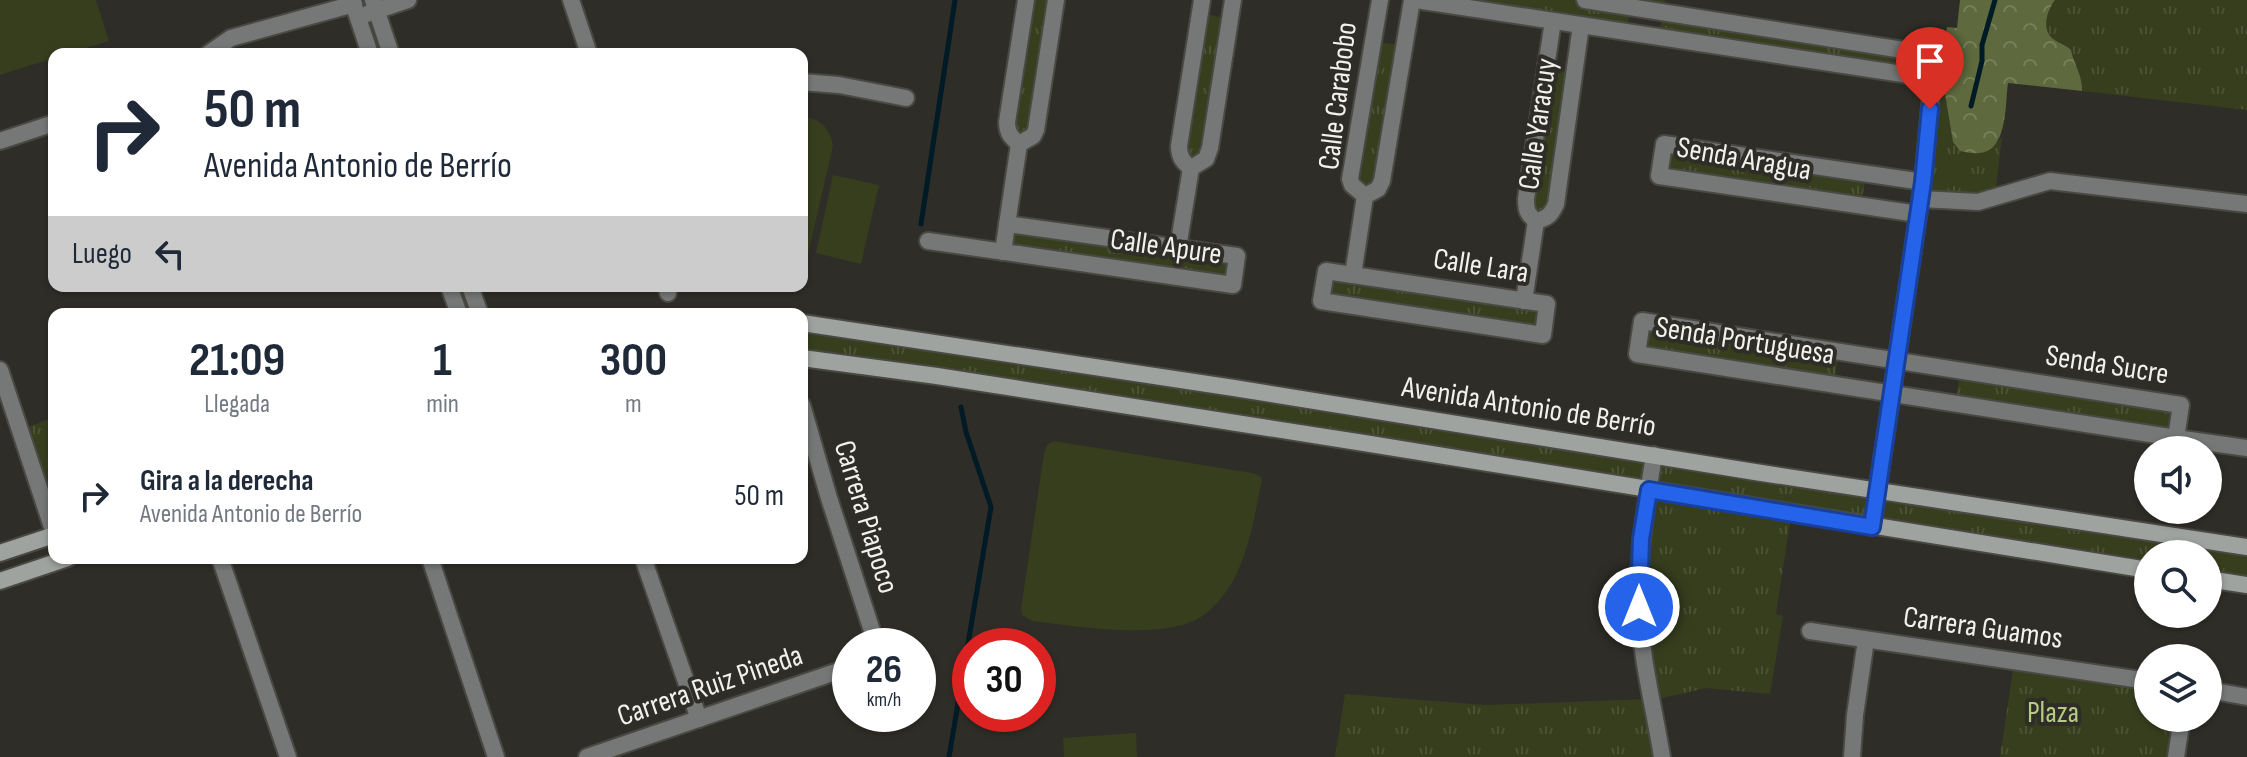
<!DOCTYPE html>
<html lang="es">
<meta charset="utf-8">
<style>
:root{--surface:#fff;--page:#f6f6f7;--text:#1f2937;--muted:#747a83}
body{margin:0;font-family:"Sofia Sans Condensed",sans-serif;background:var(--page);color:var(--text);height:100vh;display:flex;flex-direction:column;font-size:30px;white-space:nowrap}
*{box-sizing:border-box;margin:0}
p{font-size:26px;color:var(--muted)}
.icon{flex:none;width:44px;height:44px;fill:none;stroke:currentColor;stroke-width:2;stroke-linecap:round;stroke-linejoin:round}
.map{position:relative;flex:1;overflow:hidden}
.drawer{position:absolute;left:48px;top:308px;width:760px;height:256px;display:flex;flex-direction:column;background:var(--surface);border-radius:16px;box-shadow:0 2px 6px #0004}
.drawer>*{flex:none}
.guide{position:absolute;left:48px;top:48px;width:760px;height:244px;border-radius:16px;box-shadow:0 2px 6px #0004;background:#fff;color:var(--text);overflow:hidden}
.controls{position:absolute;left:2134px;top:436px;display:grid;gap:16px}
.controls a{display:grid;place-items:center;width:88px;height:88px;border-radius:50%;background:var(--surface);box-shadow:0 2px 6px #0004;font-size:40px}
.speed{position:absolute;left:832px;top:628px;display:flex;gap:16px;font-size:40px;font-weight:700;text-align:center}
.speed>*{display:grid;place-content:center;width:104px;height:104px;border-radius:50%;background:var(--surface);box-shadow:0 2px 6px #0004;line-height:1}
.speed small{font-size:20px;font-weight:400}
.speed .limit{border:12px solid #d22;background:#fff;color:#111}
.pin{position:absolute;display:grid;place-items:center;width:68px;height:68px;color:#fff;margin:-82px -34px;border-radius:50% 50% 50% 0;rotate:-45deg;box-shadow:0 0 8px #0007}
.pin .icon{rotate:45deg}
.me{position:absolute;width:88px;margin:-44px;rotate:0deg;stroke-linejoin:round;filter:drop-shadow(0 0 6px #0008)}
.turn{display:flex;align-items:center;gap:28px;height:168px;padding:0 24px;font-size:36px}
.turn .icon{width:104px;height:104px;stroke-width:2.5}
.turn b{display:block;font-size:56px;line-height:68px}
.then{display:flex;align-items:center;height:76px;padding:0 24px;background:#0003;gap:16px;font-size:30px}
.eta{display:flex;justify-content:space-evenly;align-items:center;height:136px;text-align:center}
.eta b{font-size:48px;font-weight:700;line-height:56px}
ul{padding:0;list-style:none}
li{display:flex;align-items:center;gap:24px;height:104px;padding:0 24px}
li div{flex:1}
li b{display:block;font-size:30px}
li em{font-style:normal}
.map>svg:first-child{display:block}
.grass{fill:url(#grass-tufts)}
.forest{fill:url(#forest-crowns)}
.garden{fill:#363e1e}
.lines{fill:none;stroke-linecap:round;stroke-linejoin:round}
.stream{stroke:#001b25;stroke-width:5}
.street-casing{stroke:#4a4843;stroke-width:20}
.secondary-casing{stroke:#4a4843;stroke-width:20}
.street{stroke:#757876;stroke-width:16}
.secondary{stroke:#9ea39f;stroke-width:16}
.route-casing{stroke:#184099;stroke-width:20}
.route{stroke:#2563eb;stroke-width:14}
.labels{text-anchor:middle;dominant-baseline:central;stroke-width:8;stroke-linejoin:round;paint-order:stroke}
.street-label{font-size:30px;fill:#f3f1ed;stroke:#2f2d27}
.park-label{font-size:30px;fill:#b7ca83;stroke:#2f2d27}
</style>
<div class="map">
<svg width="2247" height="757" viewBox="0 0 2247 757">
<defs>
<pattern id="grass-tufts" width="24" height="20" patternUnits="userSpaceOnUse" patternTransform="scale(2)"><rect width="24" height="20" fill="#363e1e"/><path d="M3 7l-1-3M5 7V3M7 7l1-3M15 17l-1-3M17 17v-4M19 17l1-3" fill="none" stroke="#4a5134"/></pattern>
<pattern id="forest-crowns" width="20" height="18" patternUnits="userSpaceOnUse" patternTransform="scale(2)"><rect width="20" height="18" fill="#5e693d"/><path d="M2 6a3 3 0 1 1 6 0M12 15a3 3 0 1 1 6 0" fill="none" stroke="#767f59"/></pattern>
</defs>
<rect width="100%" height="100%" fill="#2f2d27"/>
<!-- grass -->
<g class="grass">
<polygon points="1026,0 1056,0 1036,130 1019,144 1007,122"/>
<polygon points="1481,0 1665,0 1663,12 1943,55 1941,70 1953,142 1960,151 1992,148 2002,137 1995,197 1921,199 1939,82 1659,37 1663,12 1631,7 1626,32 1479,10"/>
<path d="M2055 0H2247V110L2082 91C2083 76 2074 65 2071 50 2066 45 2059 43 2053 39 2041 29 2047 11 2055 0Z"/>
<polygon points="1200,13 1230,19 1210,148 1191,168 1179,146"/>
<polygon points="1373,41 1404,46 1378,189 1352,185"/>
<polygon points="1545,69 1574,73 1556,204 1536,221 1526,199"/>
<polygon points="1664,144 1866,174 1861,206 1659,176"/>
<polygon points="1007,224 1237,256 1233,285 1003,252"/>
<polygon points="1326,271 1547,304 1543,335 1321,301"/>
<polygon points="1642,321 1839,351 1834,385 1637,354"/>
<polygon points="802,323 2247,547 2247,585 2208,579 2208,554 2148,554 2148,570 802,358"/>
<polygon points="1961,370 2181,405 2176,438 1955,404"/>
<polygon points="54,417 54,533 20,430"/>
<polygon points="1651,492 1791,516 1776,614 1783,616 1770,694 1706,688 1654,700 1641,607"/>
<polygon points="2014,663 2148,683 2148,718 2180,718 2174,757 2000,757"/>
<polygon points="1345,694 1486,705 1652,699 1662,757 1335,757"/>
</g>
<!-- forest -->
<path class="forest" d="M1960 0H2055C2047 11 2041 29 2053 39 2059 43 2066 45 2071 50 2074 65 2083 76 2082 91L2008 83C2005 103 2008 152 1979 153 1973 154 1966 152 1960 151L1953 142 1941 70 1947 27 1957 28Z"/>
<!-- garden -->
<g class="garden">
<polygon points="0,0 96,0 109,41 67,54 54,54 54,58 0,75"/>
<path d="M802 117C821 119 829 127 833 146L806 263 802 268Z"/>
<polygon points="833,175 879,185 861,264 816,253"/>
<path d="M1054 441 1252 473 1260 476 1262 480C1256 507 1252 537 1241 563 1234 583 1219 605 1201 617 1164 641 1075 626 1032 621L1022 615 1021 609 1044 453 1047 445Z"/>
<polygon points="1136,733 1137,757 1064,757 1063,738"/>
</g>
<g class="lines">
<!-- stream -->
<g class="stream">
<polyline points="1971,106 1982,61 1982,45 1995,0"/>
<polyline points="921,224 955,0"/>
<polyline points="949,757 991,507 966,432 961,407"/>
</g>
<!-- street casing -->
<g class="street-casing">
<g id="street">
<polyline points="352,0 370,54"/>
<polyline points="373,0 391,54"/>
<polyline points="571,0 589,54"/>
<polyline points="1416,0 1929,78"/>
<path d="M1585 0 1903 50C1916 57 1925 71 1932 85L1923 182 1872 527"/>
<polyline points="367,14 408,0"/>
<polyline points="208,54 231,38 354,4"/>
<polyline points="802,82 839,85 906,98"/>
<polyline points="0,141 54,123"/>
<polyline points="1019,144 1033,136 1036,130 1056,0"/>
<path d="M1019 144C1011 137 1007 133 1007 122L1026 0"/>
<polyline points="1191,168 1206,159 1210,148 1233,0"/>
<path d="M1191 168C1183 162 1179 157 1179 146L1202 0"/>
<polyline points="1365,196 1378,189 1382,181 1412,0"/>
<polyline points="1365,196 1352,185 1350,179 1380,0"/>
<polyline points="1921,199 1978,202 2050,181 2247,204"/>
<polyline points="1918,214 1659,176 1664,144 1923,182"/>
<path d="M1536 221C1548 218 1551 215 1556 204L1581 25"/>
<path d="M1536 221C1527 214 1526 210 1526 199L1553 21"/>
<polyline points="928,241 1233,285 1237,256 1007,224"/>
<polyline points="1178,248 1191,168"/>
<polyline points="1003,252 1019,144"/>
<polygon points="1326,271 1547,304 1543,335 1321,301"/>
<polyline points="1353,275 1365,196"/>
<polyline points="449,286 459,314"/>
<polyline points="470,286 480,314"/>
<polyline points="666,286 668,293"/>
<polyline points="1524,301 1536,221"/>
<polyline points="0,370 54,533"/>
<polyline points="802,405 829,498 875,640 875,646"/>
<polyline points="2176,438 2181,405 1642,321 1637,354 2176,438 2247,448"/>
<path d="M1654 455C1646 505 1638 553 1639 604 1640 655 1654 707 1662 757"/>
<polyline points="220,558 288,757"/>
<polyline points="430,558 496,757"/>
<polyline points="643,558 699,719"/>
<polyline points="1810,631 2148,681"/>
<polyline points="2208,690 2247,697"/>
<polyline points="587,757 850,667"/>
<polyline points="1852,757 1855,715 1866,640"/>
<polyline points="2176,757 2182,718"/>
</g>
</g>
<!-- secondary casing -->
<g class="secondary-casing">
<g id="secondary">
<polyline points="802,323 1234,388 1755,472 2247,547"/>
<polyline points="802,358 937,376 1364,443 2148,570"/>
<polyline points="0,553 54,535"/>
<polyline points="2208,579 2247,585"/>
<polyline points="0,581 68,558"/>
</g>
</g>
<!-- street -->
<use href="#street" class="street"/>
<!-- secondary -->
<use href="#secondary" class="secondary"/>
</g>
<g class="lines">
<!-- route casing -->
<g class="route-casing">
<polyline id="route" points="1639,607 1641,539 1649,490 1872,527 1923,182 1930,109"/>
</g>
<!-- route -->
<use href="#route" class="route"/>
</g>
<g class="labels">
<!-- street labels -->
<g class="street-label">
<text transform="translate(1338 96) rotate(-83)">Calle Carabobo</text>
<text transform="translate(1538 124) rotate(-82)">Calle Yaracuy</text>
<text transform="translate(1744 159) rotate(10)">Senda Aragua</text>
<text transform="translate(1166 247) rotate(8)">Calle Apure</text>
<text transform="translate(1481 266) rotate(9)">Calle Lara</text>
<text transform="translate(1745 341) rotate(9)">Senda Portuguesa</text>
<text transform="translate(2107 365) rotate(9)">Senda Sucre</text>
<text transform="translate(1529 407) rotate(9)">Avenida Antonio de Berrío</text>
<text transform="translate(866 517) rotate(73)">Carrera Piapoco</text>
<text transform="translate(1983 628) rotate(8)">Carrera Guamos</text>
<text transform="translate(710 686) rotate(-19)">Carrera Ruiz Pineda</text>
</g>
<!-- park labels -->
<g class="park-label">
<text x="2053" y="713">Plaza</text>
</g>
</g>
</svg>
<div class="controls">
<a><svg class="icon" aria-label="sound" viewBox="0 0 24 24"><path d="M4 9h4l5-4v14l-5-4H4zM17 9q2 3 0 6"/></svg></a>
<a><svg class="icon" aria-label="search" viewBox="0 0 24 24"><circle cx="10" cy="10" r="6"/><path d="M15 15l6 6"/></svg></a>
<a><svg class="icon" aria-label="layers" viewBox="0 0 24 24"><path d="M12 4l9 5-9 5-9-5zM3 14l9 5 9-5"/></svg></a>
</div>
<div class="speed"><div>26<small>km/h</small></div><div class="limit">30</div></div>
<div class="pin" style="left:1930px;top:109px;background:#d93025"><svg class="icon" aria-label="arrive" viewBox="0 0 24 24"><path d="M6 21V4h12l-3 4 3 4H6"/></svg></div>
<svg class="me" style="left:1639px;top:607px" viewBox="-20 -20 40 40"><circle r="17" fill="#2563eb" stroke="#fff" stroke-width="3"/><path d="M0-11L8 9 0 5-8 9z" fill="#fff"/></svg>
<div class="guide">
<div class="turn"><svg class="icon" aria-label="right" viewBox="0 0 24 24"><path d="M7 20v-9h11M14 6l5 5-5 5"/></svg><div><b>50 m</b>Avenida Antonio de Berrío</div></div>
<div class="then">Luego<svg class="icon" aria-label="left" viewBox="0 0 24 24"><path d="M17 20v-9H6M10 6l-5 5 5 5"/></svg></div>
</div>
<section class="drawer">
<div class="eta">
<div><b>21:09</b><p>Llegada</p></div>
<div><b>1</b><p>min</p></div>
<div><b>300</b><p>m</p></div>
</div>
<ul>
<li><svg class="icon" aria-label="right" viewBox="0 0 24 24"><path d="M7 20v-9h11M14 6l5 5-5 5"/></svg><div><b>Gira a la derecha</b><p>Avenida Antonio de Berrío</p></div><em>50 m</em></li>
</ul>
</section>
</div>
